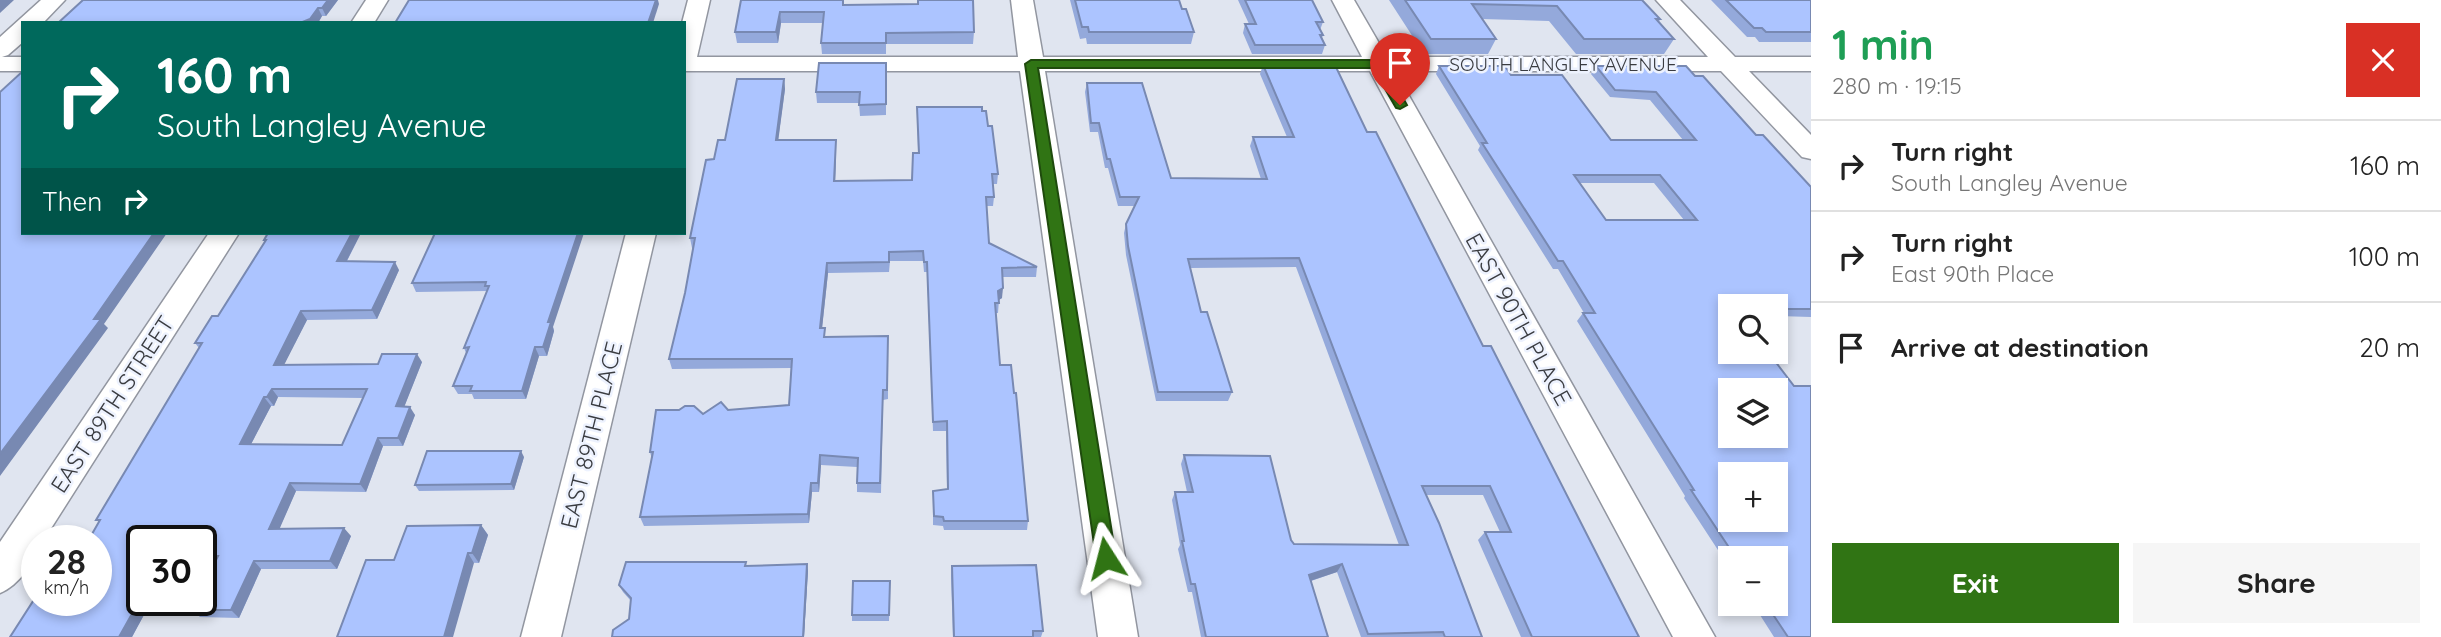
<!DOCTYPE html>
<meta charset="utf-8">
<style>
:root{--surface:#fff;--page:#f6f6f6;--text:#222;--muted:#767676;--line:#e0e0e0;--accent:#307414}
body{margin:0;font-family:Quicksand,sans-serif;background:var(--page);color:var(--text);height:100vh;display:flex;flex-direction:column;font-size:26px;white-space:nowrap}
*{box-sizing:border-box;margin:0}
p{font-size:23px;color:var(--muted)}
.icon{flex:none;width:38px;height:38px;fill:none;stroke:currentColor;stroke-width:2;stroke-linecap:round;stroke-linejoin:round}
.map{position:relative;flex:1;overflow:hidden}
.sheet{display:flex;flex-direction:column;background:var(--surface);width:630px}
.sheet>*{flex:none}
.banner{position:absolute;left:21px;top:21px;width:665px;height:214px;border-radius:0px;box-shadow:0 4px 10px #0003;background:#00695c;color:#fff;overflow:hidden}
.buttons{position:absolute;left:1718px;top:294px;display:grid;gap:14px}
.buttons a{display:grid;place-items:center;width:70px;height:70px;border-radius:0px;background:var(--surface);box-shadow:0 4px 10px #0003;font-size:35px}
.speed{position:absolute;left:21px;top:525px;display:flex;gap:14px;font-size:35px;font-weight:700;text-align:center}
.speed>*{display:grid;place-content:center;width:91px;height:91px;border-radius:50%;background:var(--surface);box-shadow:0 4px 10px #0003;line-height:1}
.speed small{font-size:18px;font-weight:400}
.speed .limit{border:4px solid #111;border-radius:10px;background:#fff;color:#111}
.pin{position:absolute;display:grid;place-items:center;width:60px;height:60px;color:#fff;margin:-72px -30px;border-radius:50% 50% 50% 0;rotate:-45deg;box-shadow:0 0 7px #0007}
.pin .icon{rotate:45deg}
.me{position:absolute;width:77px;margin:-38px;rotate:351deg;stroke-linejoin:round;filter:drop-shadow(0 0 5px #0008)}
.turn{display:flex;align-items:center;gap:24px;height:147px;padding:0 21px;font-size:32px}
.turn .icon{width:91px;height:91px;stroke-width:2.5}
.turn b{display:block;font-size:49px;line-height:60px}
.then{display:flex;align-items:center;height:66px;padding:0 21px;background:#0003;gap:14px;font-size:26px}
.round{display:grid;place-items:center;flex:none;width:74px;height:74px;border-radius:0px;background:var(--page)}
.overview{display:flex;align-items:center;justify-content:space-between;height:119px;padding:0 21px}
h1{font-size:42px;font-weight:700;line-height:52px;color:#1e9e55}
.action{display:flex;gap:14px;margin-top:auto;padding:14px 21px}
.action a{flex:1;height:80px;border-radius:0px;background:var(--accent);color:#fff;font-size:28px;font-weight:700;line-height:80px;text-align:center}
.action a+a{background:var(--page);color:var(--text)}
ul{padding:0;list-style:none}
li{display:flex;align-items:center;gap:21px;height:91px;padding:0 21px;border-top:2px solid var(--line)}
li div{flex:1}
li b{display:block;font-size:26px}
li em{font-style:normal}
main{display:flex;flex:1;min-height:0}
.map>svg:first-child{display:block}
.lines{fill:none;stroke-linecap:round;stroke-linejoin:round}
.minor-casing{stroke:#9296a0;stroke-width:3}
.minor{fill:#fff;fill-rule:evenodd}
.wall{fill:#94a9db;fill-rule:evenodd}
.shaded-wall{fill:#7889b2}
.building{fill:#acc4ff;stroke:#7889b2;stroke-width:2;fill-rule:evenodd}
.route{fill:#307414;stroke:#1f4b0d;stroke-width:2}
.labels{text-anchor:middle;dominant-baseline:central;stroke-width:5;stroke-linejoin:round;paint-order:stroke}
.far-street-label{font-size:19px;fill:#3a3c41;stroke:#edf2fe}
.street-label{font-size:23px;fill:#3a3c41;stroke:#edf2fe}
</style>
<main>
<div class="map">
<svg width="1811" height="637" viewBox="0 0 1811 637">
<rect width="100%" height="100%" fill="#e0e5f0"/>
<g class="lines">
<!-- minor casing -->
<g class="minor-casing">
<g id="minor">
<polygon points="41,0 65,0 43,23 23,23 23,42 8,55 2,57 23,57 23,71 0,71 0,37"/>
<polygon points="366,0 388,0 374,23 351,23"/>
<polygon points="688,0 710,0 697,57 1018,57 1011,0 1033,0 1043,57 1362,57 1332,0 1354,0 1387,57 1708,57 1656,0 1680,0 1735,57 1811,57 1811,71 1749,71 1811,135 1811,159 1802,157 1721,71 1395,71 1715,637 1673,637 1370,71 1045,71 1138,637 1098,637 1020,71 684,71 684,23 682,23"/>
<path d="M209 233H239L43 541H37C37 561 18 586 0 593V542Z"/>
<polygon points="626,233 656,233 561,637 521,637"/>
</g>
</g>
<!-- minor -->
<use href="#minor" class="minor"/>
</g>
<!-- wall -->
<g class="wall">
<polygon points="83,0 338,0 326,16 322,16 318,23 58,23"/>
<polygon points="741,0 844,5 974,32 973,44 886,44 886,54 822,54 821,43 823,23 781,23 778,43 737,43 735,32"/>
<polygon points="1070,0 1179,0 1182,9 1194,32 1191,44 1087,44 1086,38 1080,39"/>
<polygon points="1238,0 1312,0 1323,22 1320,30 1323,35 1322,38 1325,45 1322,54 1252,54 1243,33 1245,24 1249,24"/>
<polygon points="1389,0 1642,0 1660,19 1659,22 1674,39 1664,54 1576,54 1549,21 1482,19 1496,39 1488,54 1424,54"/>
<polygon points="1711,0 1811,0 1811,42 1759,42 1755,37 1747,37"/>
<polygon points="886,63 886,115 860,116 859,103 817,103 816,92"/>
<polygon points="1263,65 1367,132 1639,637 1521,637 1478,540 1485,532 1500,532 1483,495 1426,495 1482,637 1361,637 1337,572 1311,581 1328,637 1201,637 1192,592 1188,592 1178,549 1180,545 1172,500 1175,492 1187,492 1181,464 1184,455 1294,544 1399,545 1296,267 1190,268 1201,312 1232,392 1228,401 1156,401 1126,255 1124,233 1126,224 1135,206 1118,206 1108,168 1105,168 1098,132 1090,132 1085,92 1087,83 1171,178 1261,179 1250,146 1253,137 1287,137 1260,74"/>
<path d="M1439 66 1511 75 1611 140H1683L1650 100 1610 97 1591 74 1596 66 1695 76 1811 187V317L1776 316V306H1731L1811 637H1774L1753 604H1776V558H1731V570L1684 498 1685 496 1577 321 1583 313H1584L1558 269H1553L1478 150 1480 146 1436 74ZM1580 183H1654L1684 220H1606Z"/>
<polygon points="784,79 785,89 778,140 836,150 835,181 912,180 918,153 917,107 982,111 988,126 998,174 997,184 993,184 994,197 993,206 986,206 989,243 1037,267 1036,277 1002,277 1002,298 999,300 998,313 996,313 1000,365 1028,521 1027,530 944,530 943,526 933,525 933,491 947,489 946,431 933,431 927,272 924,272 923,261 890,261 889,272 828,273 822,328 825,328 825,337 888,336 888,399 883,400 881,493 857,492 857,467 821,465 819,492 812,492 809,523 644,526 640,517 652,459 650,452 703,414 728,410 789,405 791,368 672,369 669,359 685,293 693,248 692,248 690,238 714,159 725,140"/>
<path d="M268 233H361L347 261 399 270 377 319 307 320 284 364H378L422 362 404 407 415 415 403 446H383L366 492 296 491 279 529 351 536 337 569H261L239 618 200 617 192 610 214 564H201V541H142L152 600 132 637H10L96 600 99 522 96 520 199 348 195 343 218 316 265 242 264 240ZM278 397 363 398 342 445 251 444 271 406H274Z"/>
<polygon points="435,233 553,327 554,331 547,356 539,356 526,399 474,399 472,394 458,394 453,386 466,353 464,348 487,291 416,292 412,283"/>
<polygon points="524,457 514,490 419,491 415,485"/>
<polygon points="481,525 488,535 479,563 394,560"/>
<polygon points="807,564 808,571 804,637 612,637 629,619 631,601 623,592 619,585 747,566"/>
<polygon points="952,566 1043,631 1041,637 953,637 951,576"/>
<polygon points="890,581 889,621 852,621 852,615"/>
</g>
<!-- shaded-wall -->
<g class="shaded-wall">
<polygon points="0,0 14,0 0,13"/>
<polygon points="328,0 338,0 326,16 322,8"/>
<polygon points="655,0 658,0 659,4 653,23 648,23"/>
<polygon points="318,8 322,16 318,23 300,23"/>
<polygon points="780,12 781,23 778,43 776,32"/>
<polygon points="784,79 785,89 777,150 776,140"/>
<polygon points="836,140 836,150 835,191 834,181"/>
<polygon points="154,233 167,233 104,324 108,328 0,476 0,454"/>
<polygon points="352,233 361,233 342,270 337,261"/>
<polygon points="578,233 584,233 553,327 554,331 547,356 543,347 548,322"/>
<polygon points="395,262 399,270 377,319 372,310"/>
<polygon points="827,263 828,273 821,338 820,328"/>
<polygon points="1003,288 1002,298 997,301 998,291"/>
<polygon points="301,311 307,320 280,373 274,365"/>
<polygon points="535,347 539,356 526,399 522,391"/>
<polygon points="417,354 422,362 401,415 396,406"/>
<polygon points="272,389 278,397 274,406 267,397"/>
<polygon points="264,397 271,406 247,452 240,444"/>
<polygon points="410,407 415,415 403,446 398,438"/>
<polygon points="378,438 383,446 366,492 360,484"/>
<polygon points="521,451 524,457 514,490 511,484"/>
<polygon points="820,455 821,465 819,492 818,483"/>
<polygon points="290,483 296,491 276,537 269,529"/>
<polygon points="811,483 812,492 809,523 808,514"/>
<polygon points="481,525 488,535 479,563 472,553"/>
<polygon points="344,528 351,536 337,569 330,561"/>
<polygon points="468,553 474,563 453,637 444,637"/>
<polygon points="254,561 261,569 239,618 231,610"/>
<polygon points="807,564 808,571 804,637 803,637"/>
<polygon points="1342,564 1337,572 1304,583 1309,575"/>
<polygon points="142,596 142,600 152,600 132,637 119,637"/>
</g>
<!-- building -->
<g class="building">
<polygon points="83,0 328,0 322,8 318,8 310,19 300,23 58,23"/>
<polygon points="409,0 656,0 648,23 395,23"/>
<polygon points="741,0 843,0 843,5 918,4 918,0 973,0 974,32 886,33 886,43 821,43 824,12 780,12 776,32 735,32"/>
<polygon points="1075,0 1179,0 1182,9 1186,9 1194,32 1089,32 1088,27 1082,27"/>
<polygon points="1245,0 1312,0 1323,22 1316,22 1323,35 1320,35 1325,45 1255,45 1245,24 1256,24"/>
<polygon points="1405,0 1642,0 1660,19 1656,19 1674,39 1584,39 1557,6 1472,4 1496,39 1431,39"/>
<polygon points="1726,0 1811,0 1811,32 1766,32 1762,28 1754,28"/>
<polygon points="819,63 886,63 886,104 859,105 860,92 816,92"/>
<polygon points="1263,65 1335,65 1367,132 1376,132 1483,346 1491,346 1639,637 1532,637 1485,532 1511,532 1490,486 1422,486 1439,523 1482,637 1445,637 1443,632 1368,634 1342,564 1309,575 1328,637 1206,637 1195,584 1191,584 1182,541 1184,541 1175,492 1193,492 1184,455 1270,456 1291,540 1294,544 1408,545 1299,258 1188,259 1201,312 1207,312 1232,392 1158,392 1128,246 1126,224 1139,197 1120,197 1110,159 1107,159 1099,123 1091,123 1087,83 1142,83 1171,178 1267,179 1253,137 1294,137"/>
<path d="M1439 66H1505L1511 75H1562L1611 140H1696L1656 92 1615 90 1596 66H1686L1695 76H1703L1756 135H1763L1811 187V309H1776V306H1731V352H1768L1794 386H1811V637H1788L1766 604H1776V558H1736L1691 490H1694L1583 313H1595L1563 261H1558L1482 143H1487ZM1574 175H1660L1697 220H1606ZM1731 390H1776V436H1731ZM1731 474H1776V520H1731Z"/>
<polygon points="23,71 23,233 154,233 94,319 101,319 0,454 0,92"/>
<polygon points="737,79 784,79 776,140 836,140 834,181 912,180 913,153 919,153 917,107 982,107 982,111 986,111 988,126 992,126 998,174 992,174 994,197 986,197 989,243 1037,267 1002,268 1003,288 998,291 999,303 995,303 1000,365 1011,365 1014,393 1016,393 1028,521 944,521 943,517 934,516 933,491 948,489 947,421 933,422 927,262 924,262 923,251 889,252 889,262 827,263 820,328 825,328 824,337 888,336 887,390 883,390 880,483 857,483 858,458 820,455 818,483 811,483 808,514 640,517 653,452 650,452 656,410 679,410 685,406 694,406 703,414 721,402 728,410 789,405 792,359 669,359 685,293 695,238 690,238 706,160 714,159 718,140 725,140"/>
<path d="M268 233H352L337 261 395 262 372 310 301 311 274 365 378 364 382 354H417L396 406 410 407 398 438H378L360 484 290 483 269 529 344 528 330 561H254L231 610H192L196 600H201V590L218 556H201V541H142V596L119 637H10L37 595V600H96V541H88L100 520H96L202 343H195L212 316H218L266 240H264ZM272 389H367L342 445 240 444 264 397H267Z"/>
<polygon points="435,233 578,233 548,322 551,322 543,347 535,347 522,391 470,391 472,386 453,386 469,347 464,348 489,286 485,286 486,282 412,283"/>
<polygon points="427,451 521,451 511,484 415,485"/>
<polygon points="481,525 472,553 468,553 444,637 337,637 366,560 394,560 407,526"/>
<polygon points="626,562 746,562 745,566 807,564 803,637 612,637 613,630 629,619 631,598 619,585"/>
<polygon points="1036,565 1043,631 1033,631 1033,637 954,637 952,566"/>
<polygon points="853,581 890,581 889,615 852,615"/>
</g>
<!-- route -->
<polygon class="route" points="1031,60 1378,60 1384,64 1407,105 1400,109 1396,108 1373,68 1038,68 1116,558 1113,564 1106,566 1099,564 1096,558 1025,64"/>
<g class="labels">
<!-- far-street labels -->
<g class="far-street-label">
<text x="1563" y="64">SOUTH LANGLEY AVENUE</text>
</g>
<!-- street labels -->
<g class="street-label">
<text transform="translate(1519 319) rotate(61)">EAST 90TH PLACE</text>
<text transform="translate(112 404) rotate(-57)">EAST 89TH STREET</text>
<text transform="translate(591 435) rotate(-76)">EAST 89TH PLACE</text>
</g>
</g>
</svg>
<div class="buttons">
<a><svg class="icon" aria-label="search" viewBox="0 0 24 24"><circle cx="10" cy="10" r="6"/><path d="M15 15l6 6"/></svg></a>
<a><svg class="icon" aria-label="layers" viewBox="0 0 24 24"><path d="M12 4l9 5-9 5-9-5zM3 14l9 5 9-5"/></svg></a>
<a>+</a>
<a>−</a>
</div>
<div class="speed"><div>28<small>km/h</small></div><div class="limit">30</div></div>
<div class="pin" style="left:1400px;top:105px;background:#d93025"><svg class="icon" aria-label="arrive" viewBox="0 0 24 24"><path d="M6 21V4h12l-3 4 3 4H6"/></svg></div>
<svg class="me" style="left:1106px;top:558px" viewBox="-20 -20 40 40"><path d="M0-17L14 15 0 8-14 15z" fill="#307414" stroke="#fff" stroke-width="4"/></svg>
<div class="banner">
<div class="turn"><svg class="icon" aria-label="right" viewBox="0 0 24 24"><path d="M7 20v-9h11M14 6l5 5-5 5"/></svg><div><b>160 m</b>South Langley Avenue</div></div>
<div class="then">Then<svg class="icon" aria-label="right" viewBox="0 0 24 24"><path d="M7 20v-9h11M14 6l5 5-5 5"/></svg></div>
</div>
</div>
<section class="sheet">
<div class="overview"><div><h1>1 min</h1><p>280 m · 19:15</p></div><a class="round" style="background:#d93025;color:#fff"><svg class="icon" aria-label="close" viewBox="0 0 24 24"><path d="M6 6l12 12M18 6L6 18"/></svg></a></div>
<ul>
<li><svg class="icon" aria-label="right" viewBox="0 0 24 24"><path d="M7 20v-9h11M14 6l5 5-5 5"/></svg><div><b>Turn right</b><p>South Langley Avenue</p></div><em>160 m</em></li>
<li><svg class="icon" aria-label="right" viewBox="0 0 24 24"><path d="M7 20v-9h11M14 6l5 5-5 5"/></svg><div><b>Turn right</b><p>East 90th Place</p></div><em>100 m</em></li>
<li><svg class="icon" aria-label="arrive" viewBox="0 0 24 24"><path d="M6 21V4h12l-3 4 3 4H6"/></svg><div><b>Arrive at destination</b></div><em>20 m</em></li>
</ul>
<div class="action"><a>Exit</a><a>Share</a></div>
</section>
</main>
